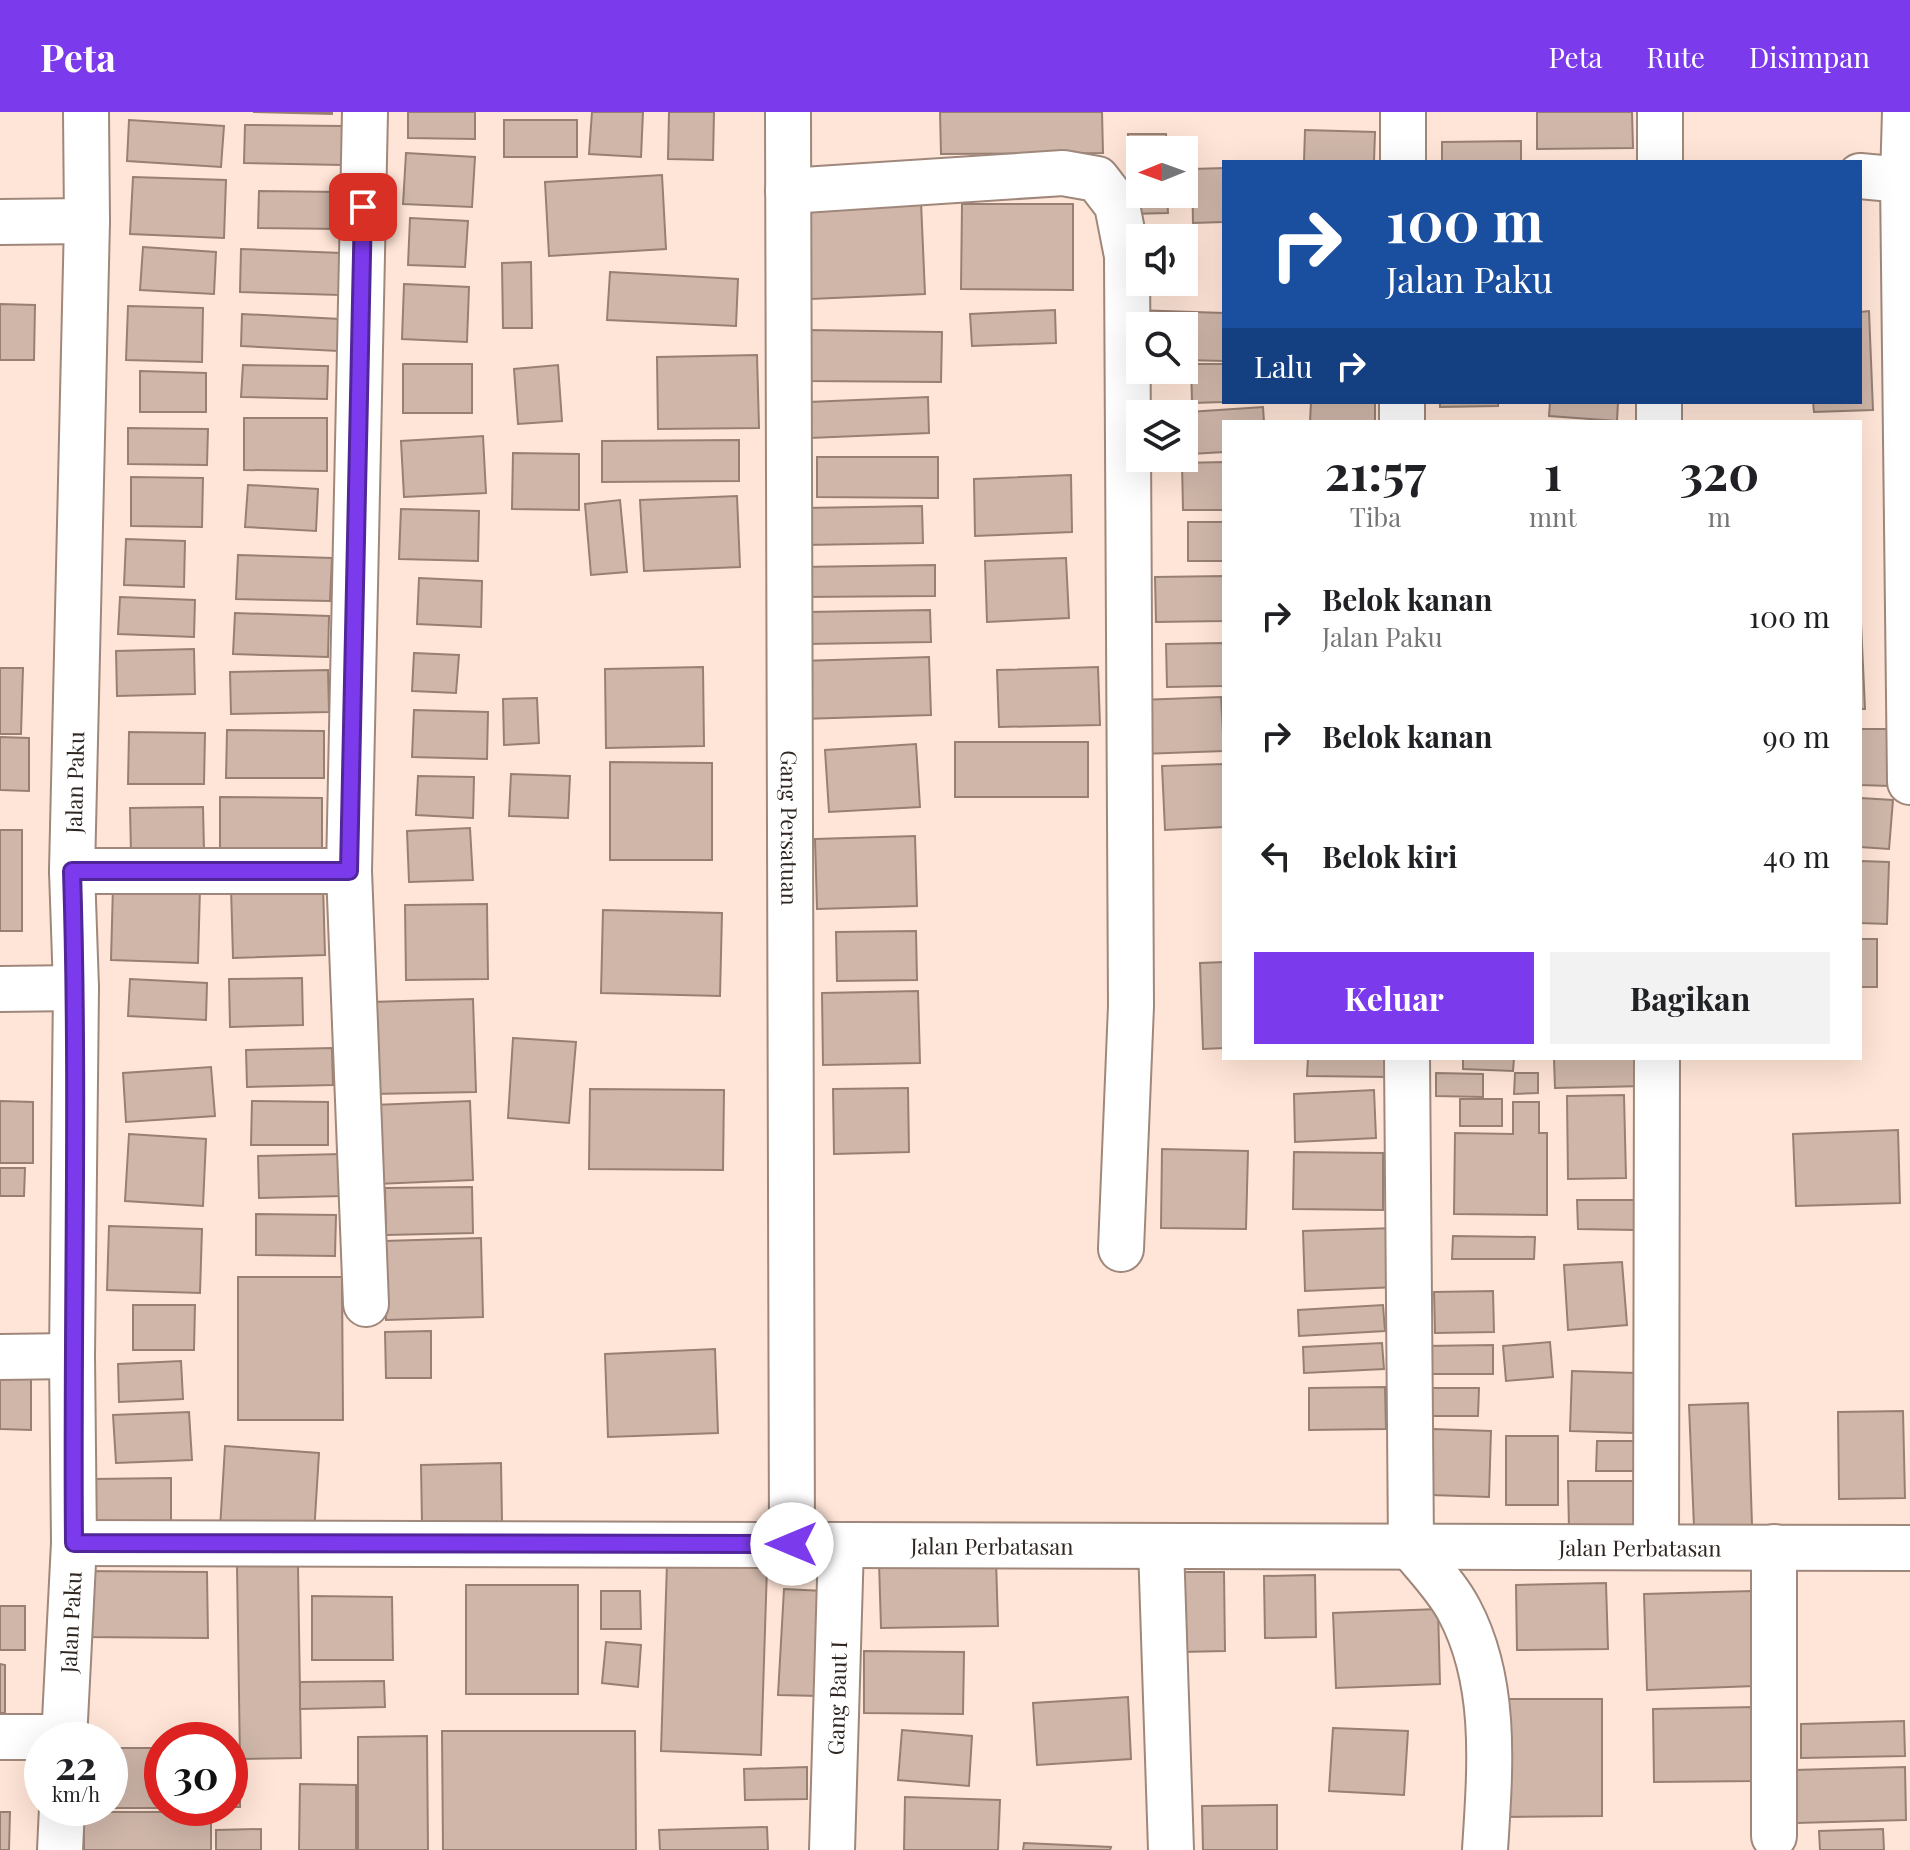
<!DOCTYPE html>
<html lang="id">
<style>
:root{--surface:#fff;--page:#f2f2f2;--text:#202124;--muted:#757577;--accent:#7c3aed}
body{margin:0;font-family:"Playfair Display",serif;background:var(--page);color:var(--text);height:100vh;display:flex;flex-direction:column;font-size:30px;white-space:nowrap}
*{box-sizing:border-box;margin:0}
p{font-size:26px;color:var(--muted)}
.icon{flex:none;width:44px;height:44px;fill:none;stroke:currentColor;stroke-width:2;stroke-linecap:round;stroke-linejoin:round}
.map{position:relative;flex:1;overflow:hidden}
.drawer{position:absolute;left:1222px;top:308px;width:640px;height:640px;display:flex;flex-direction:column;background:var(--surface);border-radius:0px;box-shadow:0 8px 32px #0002}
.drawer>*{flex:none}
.banner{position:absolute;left:1222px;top:48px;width:640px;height:244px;border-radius:0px;box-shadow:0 8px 32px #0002;background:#1a4fa0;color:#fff;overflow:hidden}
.needle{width:52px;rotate:269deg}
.buttons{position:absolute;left:1126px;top:24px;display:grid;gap:16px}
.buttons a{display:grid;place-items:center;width:72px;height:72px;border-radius:0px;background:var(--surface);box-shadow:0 8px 32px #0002;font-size:40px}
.speed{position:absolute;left:24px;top:1610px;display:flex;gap:16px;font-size:40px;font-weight:700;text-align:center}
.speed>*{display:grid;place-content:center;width:104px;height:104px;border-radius:50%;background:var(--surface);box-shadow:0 8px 32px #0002;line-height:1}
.speed small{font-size:20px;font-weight:400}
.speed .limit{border:12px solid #d22;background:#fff;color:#111}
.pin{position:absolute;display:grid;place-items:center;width:68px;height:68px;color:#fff;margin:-34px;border-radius:16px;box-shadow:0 4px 12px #0006}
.me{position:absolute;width:88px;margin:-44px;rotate:270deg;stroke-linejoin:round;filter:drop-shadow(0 0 6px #0008)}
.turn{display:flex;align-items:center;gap:28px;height:168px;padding:0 32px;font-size:36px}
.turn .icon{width:104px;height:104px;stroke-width:2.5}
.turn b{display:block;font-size:56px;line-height:68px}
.then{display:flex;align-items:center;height:76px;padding:0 32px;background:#0003;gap:16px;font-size:30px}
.eta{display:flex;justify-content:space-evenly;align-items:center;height:136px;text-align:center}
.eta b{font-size:48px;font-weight:700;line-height:56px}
.action{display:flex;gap:16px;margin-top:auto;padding:16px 32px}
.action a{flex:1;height:92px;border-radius:0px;background:var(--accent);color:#fff;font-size:32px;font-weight:700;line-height:92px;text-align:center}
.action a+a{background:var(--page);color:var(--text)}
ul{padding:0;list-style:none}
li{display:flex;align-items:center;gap:24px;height:120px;padding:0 32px}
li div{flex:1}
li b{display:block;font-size:30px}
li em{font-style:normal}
header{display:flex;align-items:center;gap:48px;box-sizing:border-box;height:112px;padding:0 40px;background:var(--accent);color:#fff}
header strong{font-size:38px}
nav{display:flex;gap:44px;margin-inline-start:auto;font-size:28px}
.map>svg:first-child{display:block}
.building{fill:#cfb6a9;stroke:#978073;stroke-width:2}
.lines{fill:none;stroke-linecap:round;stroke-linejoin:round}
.street-casing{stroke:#9f887b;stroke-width:48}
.street{stroke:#fff;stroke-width:44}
.route-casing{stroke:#51269a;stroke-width:20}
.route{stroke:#7c3aed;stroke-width:14}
.labels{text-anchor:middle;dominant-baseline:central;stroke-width:6;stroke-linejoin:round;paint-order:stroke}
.street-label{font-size:22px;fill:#2f2621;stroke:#fcf7f4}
</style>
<header>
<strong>Peta</strong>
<nav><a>Peta</a><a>Rute</a><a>Disimpan</a></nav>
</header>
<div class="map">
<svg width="1910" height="1738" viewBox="0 0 1910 1738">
<rect width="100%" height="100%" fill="#ffe5d7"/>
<!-- building -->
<g class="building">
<polygon points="253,0 332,0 332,2"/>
<polygon points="408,0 475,0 475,27 408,26"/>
<polygon points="592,0 643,0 641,45 589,42"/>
<polygon points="669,0 714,0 713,48 668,47"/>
<polygon points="940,0 1102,0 1103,41 941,42"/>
<polygon points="1537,0 1632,0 1633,36 1537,37"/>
<polygon points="129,8 224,14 221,55 127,49"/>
<rect x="504" y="8" width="73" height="37"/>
<polygon points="245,13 342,14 342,53 244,51"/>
<polygon points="1305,18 1375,20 1374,50 1304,50"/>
<polygon points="1128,22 1166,22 1167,38 1140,38 1140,82 1167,82 1168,101 1129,102"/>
<polygon points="1521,29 1521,50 1442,50 1442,30"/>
<polygon points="406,41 475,45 472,95 403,92"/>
<polygon points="1224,56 1224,110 1193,111 1192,57"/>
<polygon points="662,63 666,137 549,144 545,70"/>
<polygon points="133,65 226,68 224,126 130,122"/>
<polygon points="259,79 342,80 342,117 258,116"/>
<polygon points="921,90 925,182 811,187 807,96"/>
<polygon points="962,92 1073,92 1073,178 961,177"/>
<polygon points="410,106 468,109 465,155 408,153"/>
<polygon points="143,135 216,140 214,182 140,178"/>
<polygon points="241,137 341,141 340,183 240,180"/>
<polygon points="531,150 532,216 503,216 502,151"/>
<polygon points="610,160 738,167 736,214 607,208"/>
<polygon points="404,172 469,175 467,230 402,227"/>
<polygon points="0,192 35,193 34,248 0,248"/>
<polygon points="128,194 203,196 202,250 126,248"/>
<polygon points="1055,198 1056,231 972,234 970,202"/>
<polygon points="1133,198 1224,201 1224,249 1184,248 1184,214 1140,214"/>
<polygon points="1869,199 1873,298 1814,300 1813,290 1860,290 1860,200"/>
<polygon points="242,202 340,207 338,239 241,234"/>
<polygon points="808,218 942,220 941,270 807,269"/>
<polygon points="757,243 759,316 658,317 657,245"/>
<rect x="403" y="252" width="69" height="49"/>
<polygon points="1191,252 1224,252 1224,290 1192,291"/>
<polygon points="243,253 328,254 327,287 241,285"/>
<polygon points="558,253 562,309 518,312 514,257"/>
<polygon points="140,259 206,261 206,300 140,300"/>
<polygon points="928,285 929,321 810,326 809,290"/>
<polygon points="1311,290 1375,290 1375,310 1310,310"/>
<polygon points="1440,290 1498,290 1498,294 1440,295"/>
<polygon points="1550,290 1618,290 1617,309 1549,304"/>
<polygon points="1263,295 1264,310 1224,310 1224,340 1191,342 1189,300"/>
<polygon points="244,306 327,306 327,359 244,358"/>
<polygon points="128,316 208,317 207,353 128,352"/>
<polygon points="483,324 486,381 404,385 401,329"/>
<polygon points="739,328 739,369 602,370 602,329"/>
<polygon points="513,341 579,342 579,398 512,397"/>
<polygon points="817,345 938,345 938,386 817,385"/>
<polygon points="1224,350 1224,398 1183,398 1182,351"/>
<polygon points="1071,363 1072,420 975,424 974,367"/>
<polygon points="131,365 203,366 202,415 131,414"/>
<polygon points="248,373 318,377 316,419 245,415"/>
<polygon points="737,384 740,455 644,459 640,388"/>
<polygon points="620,388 627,460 591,463 585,392"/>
<polygon points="922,394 923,431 805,433 804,396"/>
<polygon points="401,397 479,399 478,449 399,447"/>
<rect x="1188" y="410" width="36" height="39"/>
<polygon points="126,427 185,429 184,475 124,473"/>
<polygon points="238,443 332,446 330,489 236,487"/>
<polygon points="1066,446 1069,506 987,510 985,449"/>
<polygon points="935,453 935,484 799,485 799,455"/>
<polygon points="1224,464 1224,509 1156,510 1155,465"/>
<polygon points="419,466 482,469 481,515 417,512"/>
<polygon points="120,485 195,488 194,525 118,522"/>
<polygon points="1860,489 1865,597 1860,597"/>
<polygon points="930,498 931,530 807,532 807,500"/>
<polygon points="235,501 329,504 328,545 233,542"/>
<polygon points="1224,531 1224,574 1167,575 1166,532"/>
<polygon points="194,537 195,582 117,584 116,539"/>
<polygon points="414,541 459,543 456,581 412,579"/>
<polygon points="929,545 931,603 802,607 801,549"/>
<polygon points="703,555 704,634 606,636 605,557"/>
<polygon points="1098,555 1100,613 999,615 997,558"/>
<polygon points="0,556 23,556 21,622 0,622"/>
<polygon points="328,558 329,600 231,602 230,560"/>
<polygon points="1221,585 1224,639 1141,642 1139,588"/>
<polygon points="537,586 539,631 504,633 503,587"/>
<polygon points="414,598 488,600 487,647 412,645"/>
<polygon points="1860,617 1891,617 1889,674 1860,673"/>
<polygon points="227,618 324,619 324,666 226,666"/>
<polygon points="129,620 205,621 204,672 128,672"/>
<polygon points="0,625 29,626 29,679 0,678"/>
<rect x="955" y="630" width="133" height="55"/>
<polygon points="916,632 920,695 829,700 825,638"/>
<polygon points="610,650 712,651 712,748 610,748"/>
<polygon points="1224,652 1224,715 1165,718 1162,654"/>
<polygon points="511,662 570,664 568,706 509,704"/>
<polygon points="418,664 474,665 473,706 416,703"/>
<polygon points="220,685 322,686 322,736 220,736"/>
<polygon points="1860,686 1893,688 1889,737 1860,735"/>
<polygon points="203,695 204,739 131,741 130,696"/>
<polygon points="470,716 473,768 409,770 407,719"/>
<rect x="0" y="718" width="22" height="101"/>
<polygon points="915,724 917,794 817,797 815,727"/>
<polygon points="1860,749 1889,750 1887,812 1860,811"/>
<polygon points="323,772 325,843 233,846 231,775"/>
<polygon points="113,774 200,776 198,851 111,848"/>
<polygon points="487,792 488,867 406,868 405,793"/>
<polygon points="603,798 722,801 720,884 601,881"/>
<polygon points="916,819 917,868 837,869 836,820"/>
<rect x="1860" y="827" width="17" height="48"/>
<polygon points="1224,850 1224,936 1203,937 1200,851"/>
<polygon points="302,866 303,913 230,915 229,867"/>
<polygon points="130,867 207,871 206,908 128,904"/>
<polygon points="918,879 920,951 823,953 822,881"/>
<polygon points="473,887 476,980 372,982 370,890"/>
<polygon points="513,926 576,930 569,1011 508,1006"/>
<polygon points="332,936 333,973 247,975 246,938"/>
<polygon points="1308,946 1389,946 1389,965 1307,964"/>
<polygon points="1463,946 1514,946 1513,959 1463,957"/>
<polygon points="1554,946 1644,946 1645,974 1555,976"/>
<polygon points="211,955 215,1004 126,1010 123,961"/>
<polygon points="1436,961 1483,962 1483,985 1436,984"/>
<polygon points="1515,961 1538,961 1538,981 1514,982"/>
<polygon points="908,976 909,1040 834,1042 833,977"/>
<polygon points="590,977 724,978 723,1058 589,1057"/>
<polygon points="1374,978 1376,1026 1295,1030 1294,982"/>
<polygon points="1624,983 1626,1066 1568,1067 1567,984"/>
<rect x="1460" y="987" width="42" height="27"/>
<polygon points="0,989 33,990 33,1051 0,1051"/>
<polygon points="252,989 328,990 328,1033 251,1033"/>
<polygon points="470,989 473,1068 376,1072 374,993"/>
<polygon points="1513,990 1539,990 1539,1021 1547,1021 1547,1103 1454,1102 1455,1021 1513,1022"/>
<polygon points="1898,1018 1900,1091 1796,1094 1793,1022"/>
<polygon points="129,1022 206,1027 203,1094 125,1089"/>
<polygon points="1162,1037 1248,1039 1246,1117 1161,1116"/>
<polygon points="1294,1040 1383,1041 1383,1098 1293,1097"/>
<polygon points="342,1042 343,1084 259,1086 258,1044"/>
<polygon points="0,1056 25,1056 24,1084 0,1084"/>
<polygon points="472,1075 473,1121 386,1123 385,1076"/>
<polygon points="1577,1088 1634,1088 1635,1118 1578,1117"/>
<polygon points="256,1102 336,1103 335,1144 256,1143"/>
<polygon points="109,1114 202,1117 200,1181 107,1178"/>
<polygon points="1395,1116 1397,1175 1305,1179 1303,1119"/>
<polygon points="1453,1124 1535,1125 1534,1147 1452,1147"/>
<polygon points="481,1126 483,1205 386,1208 384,1129"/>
<polygon points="1622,1150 1627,1213 1568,1218 1564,1153"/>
<polygon points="238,1165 342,1165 343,1308 238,1308"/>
<polygon points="1493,1179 1494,1220 1435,1221 1434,1180"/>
<polygon points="133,1193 195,1193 194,1238 133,1238"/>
<polygon points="1383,1193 1385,1219 1299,1224 1298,1198"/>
<polygon points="431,1219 431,1266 386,1266 385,1220"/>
<polygon points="1550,1230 1553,1265 1506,1269 1503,1234"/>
<polygon points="1382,1231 1384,1257 1304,1261 1303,1235"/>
<polygon points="1493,1233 1493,1262 1425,1262 1424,1234"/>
<polygon points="715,1237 718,1321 608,1325 605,1242"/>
<polygon points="181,1249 183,1287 119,1290 118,1252"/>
<polygon points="0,1257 31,1257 31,1318 0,1317"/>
<polygon points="1572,1259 1636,1261 1633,1321 1570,1319"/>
<polygon points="1385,1275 1386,1317 1309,1318 1309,1276"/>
<polygon points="1427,1276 1479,1276 1478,1304 1426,1304"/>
<polygon points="1748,1291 1752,1413 1694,1415 1689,1293"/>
<polygon points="1903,1299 1905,1386 1839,1387 1838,1300"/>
<polygon points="189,1300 192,1348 116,1351 113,1303"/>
<polygon points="1433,1317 1491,1319 1489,1385 1431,1383"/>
<rect x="1506" y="1324" width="52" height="69"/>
<polygon points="1597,1329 1646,1329 1645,1359 1596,1359"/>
<polygon points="225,1334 319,1341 314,1422 220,1417"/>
<polygon points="501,1351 502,1410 422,1412 421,1353"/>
<polygon points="171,1366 171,1414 93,1415 92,1367"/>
<polygon points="1568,1369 1644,1369 1644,1417 1569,1417"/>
<polygon points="996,1448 998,1514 881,1516 879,1450"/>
<polygon points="667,1451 767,1455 761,1643 661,1639"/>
<polygon points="237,1454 298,1454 301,1646 240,1647"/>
<polygon points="81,1459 207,1460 208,1526 80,1525"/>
<polygon points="1179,1460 1224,1460 1225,1539 1181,1540"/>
<polygon points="1315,1463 1316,1525 1265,1526 1264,1464"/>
<polygon points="1606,1471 1608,1537 1517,1538 1516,1473"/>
<rect x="466" y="1473" width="112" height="109"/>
<polygon points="784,1477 824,1479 818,1584 778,1583"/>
<polygon points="601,1479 640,1479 641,1517 601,1517"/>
<polygon points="1752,1479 1755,1574 1647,1578 1644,1482"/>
<polygon points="312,1484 392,1485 393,1548 312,1548"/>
<rect x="0" y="1494" width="25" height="44"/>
<polygon points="1438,1497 1440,1572 1336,1576 1333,1501"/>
<polygon points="606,1530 641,1533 638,1575 602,1571"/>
<polygon points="864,1539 964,1540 963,1602 864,1601"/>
<polygon points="0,1552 5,1553 5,1601 0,1601"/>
<polygon points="384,1569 385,1595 300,1597 300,1570"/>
<polygon points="1128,1585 1131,1647 1037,1653 1033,1591"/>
<polygon points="1502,1587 1602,1587 1602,1704 1502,1705"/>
<polygon points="1754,1595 1756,1669 1654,1670 1653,1597"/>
<polygon points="1904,1609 1905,1644 1801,1646 1801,1612"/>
<polygon points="1333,1616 1408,1619 1404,1683 1329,1679"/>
<polygon points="902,1618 972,1624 969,1674 898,1668"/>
<polygon points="442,1619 635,1619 636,1738 443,1738"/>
<polygon points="427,1624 428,1738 358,1738 358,1625"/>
<polygon points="240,1635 240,1695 230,1695 230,1636"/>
<rect x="110" y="1636" width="52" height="60"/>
<polygon points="807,1655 807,1687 745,1688 744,1657"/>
<polygon points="1905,1655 1906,1708 1796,1711 1794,1658"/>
<polygon points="300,1672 356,1673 356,1738 299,1738"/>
<polygon points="905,1685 1000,1688 998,1738 904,1738"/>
<polygon points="1277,1693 1277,1738 1203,1738 1202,1694"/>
<polygon points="0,1700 10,1700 9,1738 0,1738"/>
<rect x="84" y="1700" width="127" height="38"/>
<polygon points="767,1715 768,1738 660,1738 659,1718"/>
<polygon points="261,1717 261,1738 216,1738 216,1718"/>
<polygon points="1883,1717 1884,1738 1820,1738 1819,1719"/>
<polygon points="1024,1731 1111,1735 1110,1738 1023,1738"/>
</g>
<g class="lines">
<!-- street casing -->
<g class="street-casing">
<g id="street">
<polyline points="365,0 349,759 366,1192"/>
<path id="s1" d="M788 0 792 1432"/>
<polyline points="1905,0 1903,68 1910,670"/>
<polyline points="1403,50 1403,0"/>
<polyline points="1660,50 1660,0"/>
<polyline points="1860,64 1903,68"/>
<polyline points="788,79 1063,61 1097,67 1117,93 1127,144 1131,894 1121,1137"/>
<polyline points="0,110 87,109"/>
<polyline points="1402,290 1402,310"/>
<polyline points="1659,310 1659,290"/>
<polyline points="72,759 349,759"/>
<polyline points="0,877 76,876"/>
<path d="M1407 946 1411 1435C1427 1455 1447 1475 1459 1498 1498 1571 1490 1658 1485 1738"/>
<polyline points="0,1245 72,1244"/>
<path id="s2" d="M74 1431 1910 1436"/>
<polyline points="1161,1434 1171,1738"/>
<polyline points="1656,1435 1657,946"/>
<polyline points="0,1625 64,1625"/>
<path id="s3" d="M64 1628 74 1431 72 1244 76 876 72 759 87 109 86 0"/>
<polyline points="1774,1724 1774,1435"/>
<polyline points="60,1738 62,1696"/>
<path id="s4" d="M832 1738 841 1433"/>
</g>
</g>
<!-- street -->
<use href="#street" class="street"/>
</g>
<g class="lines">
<!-- route casing -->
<g class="route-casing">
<path id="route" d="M363 95 349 759H72C79 983 72 1207 74 1431L792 1432"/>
</g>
<!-- route -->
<use href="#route" class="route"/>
</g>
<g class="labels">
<!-- street labels -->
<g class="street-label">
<text stroke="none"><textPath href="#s3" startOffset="958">Jalan Paku</textPath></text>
<text stroke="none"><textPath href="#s1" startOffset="716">Gang Persatuan</textPath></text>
<text stroke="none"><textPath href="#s2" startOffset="918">Jalan Perbatasan</textPath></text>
<text stroke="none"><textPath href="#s2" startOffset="1566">Jalan Perbatasan</textPath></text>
<text stroke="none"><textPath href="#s3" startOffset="118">Jalan Paku</textPath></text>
<text stroke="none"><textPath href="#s4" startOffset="152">Gang Baut I</textPath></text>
</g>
</g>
</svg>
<div class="buttons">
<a><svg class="needle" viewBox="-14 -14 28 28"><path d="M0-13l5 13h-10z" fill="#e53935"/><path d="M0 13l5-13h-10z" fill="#757577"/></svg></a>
<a><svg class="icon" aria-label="sound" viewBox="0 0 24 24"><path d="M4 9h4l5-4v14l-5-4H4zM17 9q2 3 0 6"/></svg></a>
<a><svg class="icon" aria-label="search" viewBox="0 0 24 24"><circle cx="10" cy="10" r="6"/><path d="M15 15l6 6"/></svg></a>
<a><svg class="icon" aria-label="layers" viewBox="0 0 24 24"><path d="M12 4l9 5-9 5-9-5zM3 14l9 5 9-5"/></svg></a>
</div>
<div class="speed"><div>22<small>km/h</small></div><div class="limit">30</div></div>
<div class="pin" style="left:363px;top:95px;background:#d93025"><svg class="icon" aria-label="arrive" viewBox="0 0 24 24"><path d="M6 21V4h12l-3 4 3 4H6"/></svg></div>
<svg class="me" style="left:792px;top:1432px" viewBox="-20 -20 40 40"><circle r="19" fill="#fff"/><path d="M0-13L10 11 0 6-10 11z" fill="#7c3aed"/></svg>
<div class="banner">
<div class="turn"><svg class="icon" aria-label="right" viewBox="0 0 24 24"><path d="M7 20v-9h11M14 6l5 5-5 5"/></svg><div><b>100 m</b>Jalan Paku</div></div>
<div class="then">Lalu<svg class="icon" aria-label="right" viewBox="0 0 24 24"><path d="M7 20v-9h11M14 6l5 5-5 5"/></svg></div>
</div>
<section class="drawer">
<div class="eta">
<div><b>21:57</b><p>Tiba</p></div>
<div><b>1</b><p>mnt</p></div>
<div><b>320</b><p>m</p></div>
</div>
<ul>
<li><svg class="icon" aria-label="right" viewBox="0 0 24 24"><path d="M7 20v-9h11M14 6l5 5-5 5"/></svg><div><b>Belok kanan</b><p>Jalan Paku</p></div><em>100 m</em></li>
<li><svg class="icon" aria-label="right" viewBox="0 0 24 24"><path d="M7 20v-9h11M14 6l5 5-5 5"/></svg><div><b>Belok kanan</b></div><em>90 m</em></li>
<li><svg class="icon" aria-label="left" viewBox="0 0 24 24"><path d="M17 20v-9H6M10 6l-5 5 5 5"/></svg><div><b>Belok kiri</b></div><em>40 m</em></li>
</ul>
<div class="action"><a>Keluar</a><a>Bagikan</a></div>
</section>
</div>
